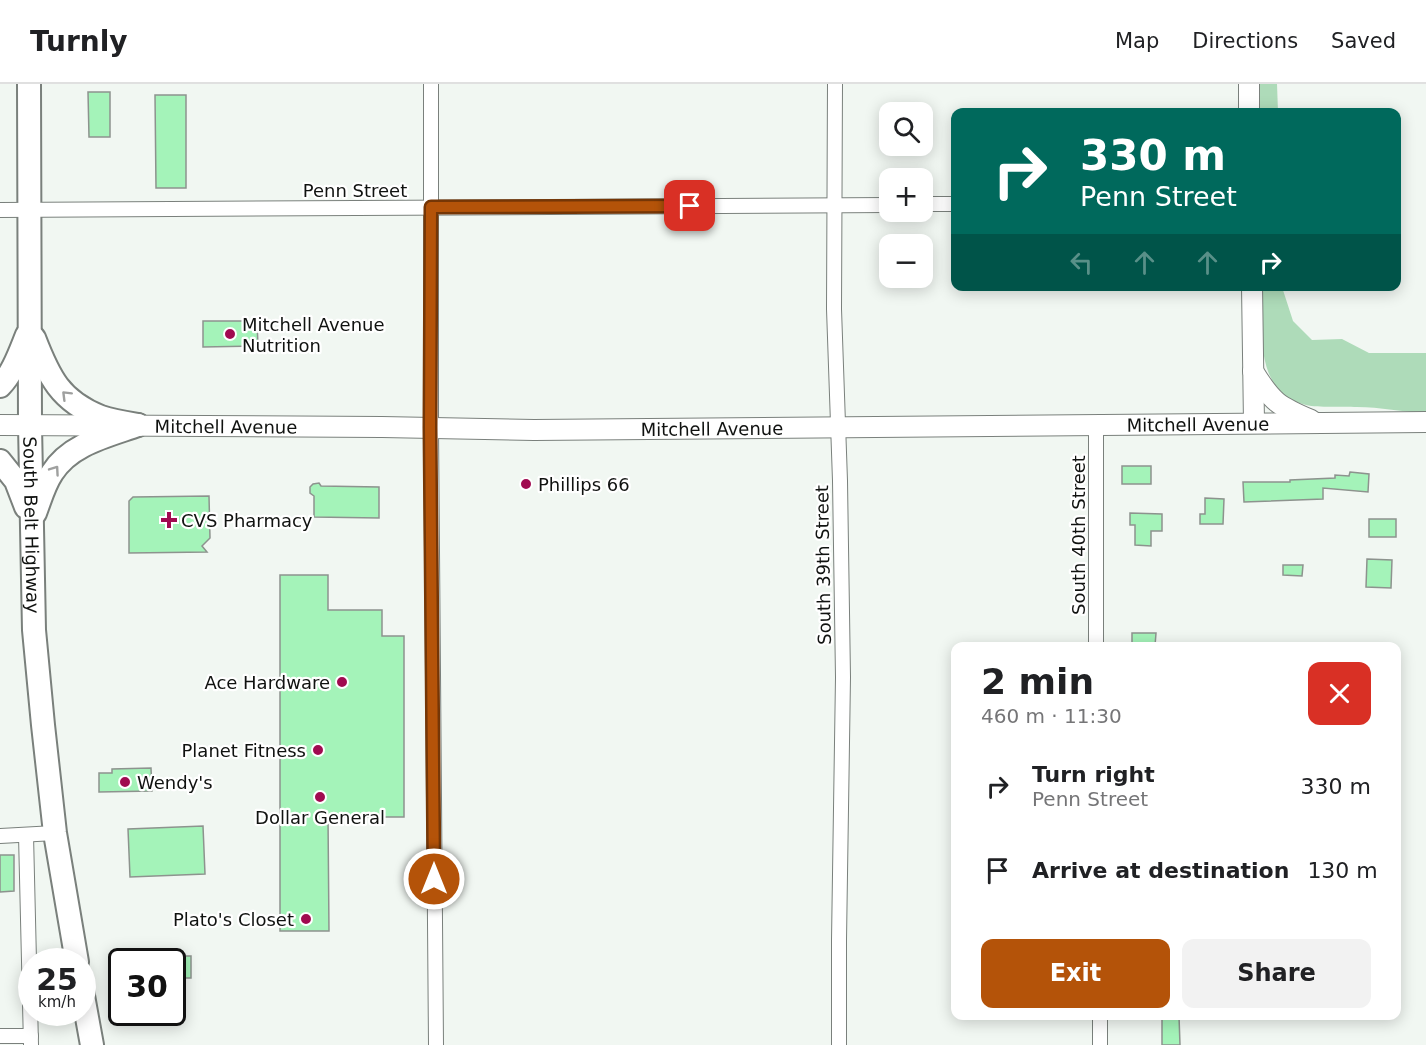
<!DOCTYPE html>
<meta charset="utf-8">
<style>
:root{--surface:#fff;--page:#f2f2f2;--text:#202124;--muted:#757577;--line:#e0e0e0;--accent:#b45309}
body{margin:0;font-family:"DejaVu Sans",sans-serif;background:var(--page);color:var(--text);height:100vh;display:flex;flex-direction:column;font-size:22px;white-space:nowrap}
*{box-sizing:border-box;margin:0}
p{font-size:20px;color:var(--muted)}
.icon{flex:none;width:33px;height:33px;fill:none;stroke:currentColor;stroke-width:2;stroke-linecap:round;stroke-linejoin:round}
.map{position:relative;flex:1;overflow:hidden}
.side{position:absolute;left:951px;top:558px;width:450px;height:378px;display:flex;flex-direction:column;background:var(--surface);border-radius:12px;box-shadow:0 3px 15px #0003}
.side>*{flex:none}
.guide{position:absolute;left:951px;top:24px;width:450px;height:183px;border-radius:12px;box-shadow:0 3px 15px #0003;background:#00695c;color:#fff;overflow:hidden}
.fabs{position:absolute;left:879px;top:18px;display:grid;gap:12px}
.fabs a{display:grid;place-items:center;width:54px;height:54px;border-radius:12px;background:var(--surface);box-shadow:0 3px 15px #0003;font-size:30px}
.speed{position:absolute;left:18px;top:864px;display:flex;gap:12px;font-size:30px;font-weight:700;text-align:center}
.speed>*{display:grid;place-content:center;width:78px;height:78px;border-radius:50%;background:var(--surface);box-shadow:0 3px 15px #0003;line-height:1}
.speed small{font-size:15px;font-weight:400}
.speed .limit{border:3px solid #111;border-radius:9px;background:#fff;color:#111}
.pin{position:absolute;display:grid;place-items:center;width:51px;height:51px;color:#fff;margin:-26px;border-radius:12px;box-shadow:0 3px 9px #0006}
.me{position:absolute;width:66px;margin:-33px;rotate:0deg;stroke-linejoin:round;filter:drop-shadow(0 0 4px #0008)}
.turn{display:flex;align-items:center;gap:21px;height:126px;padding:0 30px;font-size:27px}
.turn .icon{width:78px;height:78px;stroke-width:2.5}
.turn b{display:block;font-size:42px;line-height:51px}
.lanes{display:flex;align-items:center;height:57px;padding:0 30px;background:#0003;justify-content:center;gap:30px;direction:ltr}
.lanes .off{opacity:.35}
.round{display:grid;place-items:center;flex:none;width:63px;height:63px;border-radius:12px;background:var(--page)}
.overview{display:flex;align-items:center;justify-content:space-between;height:102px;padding:0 30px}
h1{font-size:36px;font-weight:700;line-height:45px}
.action{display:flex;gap:12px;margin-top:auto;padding:12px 30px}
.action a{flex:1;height:69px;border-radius:12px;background:var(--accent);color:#fff;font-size:24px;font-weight:700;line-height:69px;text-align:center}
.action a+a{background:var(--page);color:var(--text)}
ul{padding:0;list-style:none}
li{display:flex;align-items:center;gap:18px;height:84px;padding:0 30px}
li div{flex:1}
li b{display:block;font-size:22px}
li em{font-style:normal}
header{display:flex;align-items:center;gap:36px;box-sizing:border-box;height:84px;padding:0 30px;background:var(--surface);border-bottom:2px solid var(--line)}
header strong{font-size:28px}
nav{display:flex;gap:33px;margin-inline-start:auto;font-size:21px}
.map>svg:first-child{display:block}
.green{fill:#aedbb9}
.building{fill:#a4f3b9;stroke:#8d938e;stroke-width:1.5}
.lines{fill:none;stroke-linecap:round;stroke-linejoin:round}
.street-casing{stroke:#7a807c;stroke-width:16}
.secondary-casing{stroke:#7a807c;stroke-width:22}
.primary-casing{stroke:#7a807c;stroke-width:26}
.street{stroke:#fff;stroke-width:14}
.secondary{stroke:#fff;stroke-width:20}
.primary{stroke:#fff;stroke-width:22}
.oneway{stroke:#9fa09f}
.route-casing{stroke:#753606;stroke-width:15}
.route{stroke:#b45309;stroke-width:10}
.poi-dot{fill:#a00b50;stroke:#fff;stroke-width:2}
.labels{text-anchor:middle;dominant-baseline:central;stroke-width:4.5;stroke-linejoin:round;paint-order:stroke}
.street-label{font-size:18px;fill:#101210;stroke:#fff}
.poi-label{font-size:18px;fill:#101210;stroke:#fff;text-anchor:start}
</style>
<header>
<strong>Turnly</strong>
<nav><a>Map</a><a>Directions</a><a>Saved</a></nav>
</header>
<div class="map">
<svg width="1426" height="961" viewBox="0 0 1426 961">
<rect width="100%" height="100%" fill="#f1f7f2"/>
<!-- green -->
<g class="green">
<polygon points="1260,0 1277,0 1278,28 1260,28"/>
<path d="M1262 203H1282L1293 237 1312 256 1342 255 1369 269H1426V329C1403 328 1380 323 1357 323 1342 322 1319 324 1306 321 1253 309 1262 244 1262 203Z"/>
</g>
<!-- building -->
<g class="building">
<polygon points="88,8 110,8 110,53 89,53"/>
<polygon points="155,11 186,11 186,104 156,104"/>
<polygon points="203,237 257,237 258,262 203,263"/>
<rect x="1122" y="382" width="29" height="18"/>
<polygon points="1350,388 1369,390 1368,408 1323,404 1323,415 1244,418 1243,398 1290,398 1290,396 1335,394 1335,391 1349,392"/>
<polygon points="319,399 321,402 379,403 379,434 314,433 314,412 310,409 310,403 313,400"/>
<polygon points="209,412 210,454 202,462 207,468 129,469 129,417 133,413"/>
<polygon points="1205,414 1224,415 1223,440 1200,440 1200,430 1205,430"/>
<polygon points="1130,429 1162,430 1162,447 1151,447 1151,462 1135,461 1135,441 1130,441"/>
<rect x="1369" y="435" width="27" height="18"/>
<polygon points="1367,475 1392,476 1391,504 1366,503"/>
<polygon points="1283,481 1303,481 1302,492 1283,491"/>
<polygon points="280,491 328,491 328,526 382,526 382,552 404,552 404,733 328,733 329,847 280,847"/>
<polygon points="1132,549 1156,549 1155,562 1132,562"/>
<polygon points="151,684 152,707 99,708 99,689 112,689 112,685"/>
<polygon points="203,742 205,790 130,793 128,745"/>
<polygon points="0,771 14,771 14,807 0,808"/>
<rect x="172" y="872" width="19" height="22"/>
<polygon points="1162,932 1179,932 1180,961 1162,961"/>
</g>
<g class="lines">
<!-- street casing -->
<g class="street-casing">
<g id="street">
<polyline points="431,0 431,344 436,961"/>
<polyline points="835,0 834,225 840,397 843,593 839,856 839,961"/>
<polyline points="922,120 956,120"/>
<polyline points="0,126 890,121"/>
<polyline points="1096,340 1096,562"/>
<polyline points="26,751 31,961"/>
<polyline points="0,752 55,749"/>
<polyline points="1100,932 1100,961"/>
<polyline points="0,952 31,952"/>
</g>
</g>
<!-- secondary casing -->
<g class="secondary-casing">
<g id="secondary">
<polyline points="1249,0 1249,28"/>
<polyline points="1252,202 1254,339"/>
<path d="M1253 287C1272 318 1278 322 1311 336"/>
<path id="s1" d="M0 341 382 343 534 346 1426 338"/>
</g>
</g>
<!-- primary casing -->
<g class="primary-casing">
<g id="primary">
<path id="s2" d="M29 0 30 341 34 546 43 641 55 749 77 878"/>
<path d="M34 254C49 293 60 317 101 333 113 337 126 339 138 341"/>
<path d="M0 302C13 289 20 268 27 251"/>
<polyline points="0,377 16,397 26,423"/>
<path d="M35 429C40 416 44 401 52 389 70 360 107 352 138 341"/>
<polyline points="82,906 92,961"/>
</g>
</g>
<!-- street -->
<use href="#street" class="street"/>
<!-- secondary -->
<use href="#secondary" class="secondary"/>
<!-- primary -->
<use href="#primary" class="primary"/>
</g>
<!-- one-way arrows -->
<defs><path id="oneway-chevron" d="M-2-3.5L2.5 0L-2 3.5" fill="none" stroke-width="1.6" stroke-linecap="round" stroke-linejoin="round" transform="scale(1.5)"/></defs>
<g class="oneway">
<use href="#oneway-chevron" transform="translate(66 311) rotate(-135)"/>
<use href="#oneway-chevron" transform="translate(55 386) rotate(-55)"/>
</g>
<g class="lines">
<!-- route casing -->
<g class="route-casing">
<polyline id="route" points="434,795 430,344 431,123 690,122"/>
</g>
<!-- route -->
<use href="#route" class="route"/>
</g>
<!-- markers -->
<g class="poi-dot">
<circle cx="230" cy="250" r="6"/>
<circle cx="526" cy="400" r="6"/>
<path d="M166 427h6v6h6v6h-6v6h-6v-6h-6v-6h6z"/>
<circle cx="342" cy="598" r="6"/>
<circle cx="318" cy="666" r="6"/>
<circle cx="125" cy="698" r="6"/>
<circle cx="320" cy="713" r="6"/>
<circle cx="306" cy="835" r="6"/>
</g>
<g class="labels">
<!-- street labels -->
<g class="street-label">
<text x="355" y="106">Penn Street</text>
<text stroke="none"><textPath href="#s1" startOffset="1198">Mitchell Avenue</textPath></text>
<text stroke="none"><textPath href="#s1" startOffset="226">Mitchell Avenue</textPath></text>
<text stroke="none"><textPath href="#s1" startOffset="712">Mitchell Avenue</textPath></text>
<text stroke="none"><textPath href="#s2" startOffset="441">South Belt Highway</textPath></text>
<text transform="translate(1078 451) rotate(-90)">South 40th Street</text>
<text transform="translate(823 481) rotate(-91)">South 39th Street</text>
</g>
<!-- poi labels -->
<g class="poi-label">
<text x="242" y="240">Mitchell Avenue<tspan x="242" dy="21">Nutrition</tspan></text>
<text x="538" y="400">Phillips 66</text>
<text x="181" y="436">CVS Pharmacy</text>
<text x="330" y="598" text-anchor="end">Ace Hardware</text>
<text x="306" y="666" text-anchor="end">Planet Fitness</text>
<text x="137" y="698">Wendy's</text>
<text x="320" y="733" text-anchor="middle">Dollar General</text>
<text x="294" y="835" text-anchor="end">Plato's Closet</text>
</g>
</g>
</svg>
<div class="fabs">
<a><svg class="icon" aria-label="search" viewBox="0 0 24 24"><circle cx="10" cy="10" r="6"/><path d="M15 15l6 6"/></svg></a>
<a>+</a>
<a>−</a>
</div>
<div class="speed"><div>25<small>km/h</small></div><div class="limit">30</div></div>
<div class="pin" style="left:690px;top:122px;background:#d93025"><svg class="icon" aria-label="arrive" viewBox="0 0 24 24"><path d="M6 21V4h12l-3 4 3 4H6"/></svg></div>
<svg class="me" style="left:434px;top:795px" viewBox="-20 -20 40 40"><circle r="17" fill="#b45309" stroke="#fff" stroke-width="3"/><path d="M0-11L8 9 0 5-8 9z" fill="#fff"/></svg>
<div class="guide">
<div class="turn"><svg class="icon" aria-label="right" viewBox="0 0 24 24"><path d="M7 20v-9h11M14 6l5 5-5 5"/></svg><div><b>330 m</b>Penn Street</div></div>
<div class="lanes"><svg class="icon off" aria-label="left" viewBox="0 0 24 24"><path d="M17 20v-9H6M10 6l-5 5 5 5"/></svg><svg class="icon off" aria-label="ahead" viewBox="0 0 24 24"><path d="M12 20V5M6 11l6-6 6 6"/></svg><svg class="icon off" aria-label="ahead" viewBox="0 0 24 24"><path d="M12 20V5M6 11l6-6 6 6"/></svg><svg class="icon" aria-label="right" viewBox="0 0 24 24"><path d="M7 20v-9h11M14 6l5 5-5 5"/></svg></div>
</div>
<section class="side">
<div class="overview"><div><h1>2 min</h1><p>460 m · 11:30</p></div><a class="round" style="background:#d93025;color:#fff"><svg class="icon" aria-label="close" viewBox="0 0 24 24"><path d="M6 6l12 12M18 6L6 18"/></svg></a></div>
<ul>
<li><svg class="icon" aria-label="right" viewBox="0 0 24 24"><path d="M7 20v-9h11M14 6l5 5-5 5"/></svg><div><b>Turn right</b><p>Penn Street</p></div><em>330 m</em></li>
<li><svg class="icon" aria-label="arrive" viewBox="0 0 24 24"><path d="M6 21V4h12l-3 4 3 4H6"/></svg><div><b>Arrive at destination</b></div><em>130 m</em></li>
</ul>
<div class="action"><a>Exit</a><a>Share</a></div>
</section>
</div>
